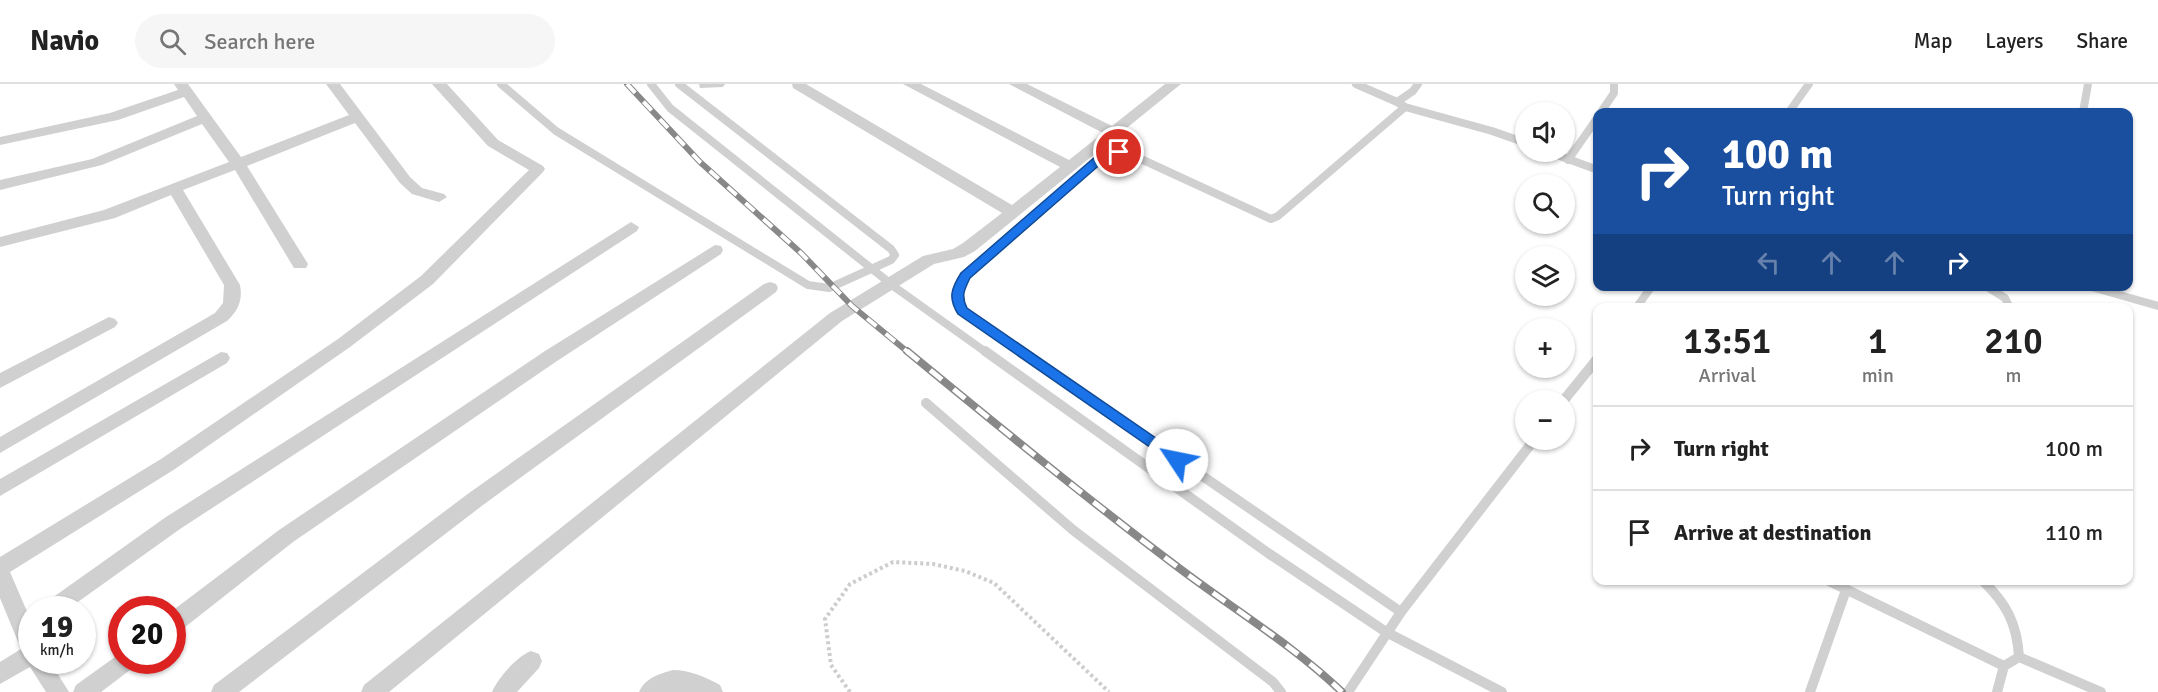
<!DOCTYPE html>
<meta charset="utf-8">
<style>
:root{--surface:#fff;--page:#f6f6f6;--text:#222;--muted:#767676;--line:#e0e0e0}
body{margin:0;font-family:Signika,sans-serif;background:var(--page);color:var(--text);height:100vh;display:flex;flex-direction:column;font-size:22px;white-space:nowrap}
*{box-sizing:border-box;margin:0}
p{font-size:20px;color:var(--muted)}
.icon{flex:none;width:33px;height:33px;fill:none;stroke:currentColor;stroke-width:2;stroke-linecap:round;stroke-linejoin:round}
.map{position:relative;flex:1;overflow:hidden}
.sheet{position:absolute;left:1593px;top:219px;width:540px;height:282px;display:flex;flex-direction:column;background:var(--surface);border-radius:12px;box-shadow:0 2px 4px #0004}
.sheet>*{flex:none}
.hud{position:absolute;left:1593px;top:24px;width:540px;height:183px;border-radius:12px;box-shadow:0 2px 4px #0004;background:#1a4fa0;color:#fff;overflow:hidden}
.fabs{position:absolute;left:1515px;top:18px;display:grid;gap:12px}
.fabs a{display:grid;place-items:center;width:60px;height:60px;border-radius:50%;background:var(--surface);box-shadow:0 2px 4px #0004;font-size:30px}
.speed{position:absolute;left:18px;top:512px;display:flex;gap:12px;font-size:30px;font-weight:700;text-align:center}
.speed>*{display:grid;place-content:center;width:78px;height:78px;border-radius:50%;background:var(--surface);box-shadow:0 2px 4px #0004;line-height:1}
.speed small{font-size:15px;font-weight:400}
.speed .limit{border:9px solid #d22;background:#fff;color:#111}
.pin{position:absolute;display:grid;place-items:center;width:51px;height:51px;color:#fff;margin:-26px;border:3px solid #fff;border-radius:50%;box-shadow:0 2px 6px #0007}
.me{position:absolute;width:66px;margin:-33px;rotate:304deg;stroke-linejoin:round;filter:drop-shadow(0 0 4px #0008)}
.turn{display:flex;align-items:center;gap:21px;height:126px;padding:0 30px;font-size:27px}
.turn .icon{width:78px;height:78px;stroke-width:2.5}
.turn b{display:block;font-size:42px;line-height:51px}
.lanes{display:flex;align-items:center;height:57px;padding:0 30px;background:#0003;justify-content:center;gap:30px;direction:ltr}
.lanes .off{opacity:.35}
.eta{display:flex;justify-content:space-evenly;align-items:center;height:102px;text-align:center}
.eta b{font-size:36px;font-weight:600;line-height:42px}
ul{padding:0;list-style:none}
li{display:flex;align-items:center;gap:18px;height:84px;padding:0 30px;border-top:2px solid var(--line)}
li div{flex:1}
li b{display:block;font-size:22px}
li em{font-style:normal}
header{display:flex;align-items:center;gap:36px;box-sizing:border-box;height:84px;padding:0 30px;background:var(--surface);border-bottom:2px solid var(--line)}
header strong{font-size:28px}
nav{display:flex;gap:33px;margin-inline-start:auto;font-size:21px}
.search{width:420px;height:54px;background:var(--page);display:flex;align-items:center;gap:15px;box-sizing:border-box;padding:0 21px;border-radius:33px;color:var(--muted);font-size:22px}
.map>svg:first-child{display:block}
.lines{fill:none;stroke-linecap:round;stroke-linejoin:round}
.path{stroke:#cdcdcd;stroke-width:4;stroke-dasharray:3 3;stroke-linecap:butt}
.service-far1{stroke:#d0d0d0;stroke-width:8}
.service{stroke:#d0d0d0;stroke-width:10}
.minor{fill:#d0d0d0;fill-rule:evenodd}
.rail-far1-casing{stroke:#888;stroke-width:6}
.rail-casing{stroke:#888;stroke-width:8}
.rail-far1{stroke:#fff;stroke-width:4;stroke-dasharray:12;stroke-linecap:butt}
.rail{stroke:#fff;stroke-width:5;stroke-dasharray:15;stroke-linecap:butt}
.service-bridge{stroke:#d0d0d0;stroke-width:8}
.route{fill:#1a73e8;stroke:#114b97;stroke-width:1.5}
</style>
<header>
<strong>Navio</strong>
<div class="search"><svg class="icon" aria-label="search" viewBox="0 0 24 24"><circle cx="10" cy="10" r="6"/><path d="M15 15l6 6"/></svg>Search here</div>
<nav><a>Map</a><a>Layers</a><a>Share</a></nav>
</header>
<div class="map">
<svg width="2158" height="608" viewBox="0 0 2158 608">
<rect width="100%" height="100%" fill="#fff"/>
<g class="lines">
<!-- path -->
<polyline class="path" points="850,608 831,581 825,535 850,500 893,478 933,480 965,487 994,499 1109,608"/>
<!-- service-far1 -->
<g class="service-far1">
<polyline points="501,0 556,47 808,201 829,204 891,176 895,171 891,165 679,0"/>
<polyline points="1356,0 1397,18"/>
<polyline points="1418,0 1413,7 1397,18 1405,23 1492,47 1526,59"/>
<polyline points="1601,28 1614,9 1614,0"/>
<polyline points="1789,28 1809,0"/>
<polyline points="2083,28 2088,0"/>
<polyline points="1549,68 1598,86"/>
<polyline points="1568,76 1598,33"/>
<polyline points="1986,202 2005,214 2010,224"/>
<polyline points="2088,202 2158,222"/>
<polyline points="896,204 987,269"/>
<polyline points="1636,224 1652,202"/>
<path d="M1022 269C1011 261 965 233 961 224 955 213 960 202 965 192L1100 74 1110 68 1130 70 1271 135 1278 132 1405 23"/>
</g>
<!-- service -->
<g class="service">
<polyline points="985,267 1268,469 1386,548 1502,608"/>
<polyline points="1020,267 1401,528"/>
<polyline points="1564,316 1598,274"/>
<polyline points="926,319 1073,446 1273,598 1281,608"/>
<polyline points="1827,496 2004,582"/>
<path d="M1982 496C2006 519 2017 539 2019 573"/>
<polyline points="1348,608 1401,528 1534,356"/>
<polyline points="1810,608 1846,506"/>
<polyline points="1997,608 2004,582 2019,573 2101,608"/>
</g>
<!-- minor -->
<g class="minor">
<path d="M174 0H188L241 73 349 31 326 0H340L410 93 422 104 444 110 447 113 439 118 412 110 400 99 355 39 247 82 308 180 306 184H294L235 86 183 106 240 201C243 216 238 227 227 237L0 369V353L215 229 223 219 224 201 171 111 115 134 0 163V153L104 126 229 78 202 40 102 81 0 106V96L92 75 197 32 184 13 118 36 0 61V53L110 29 178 6Z"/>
<polygon points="432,0 447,0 498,56 543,82 545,85 543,88 433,200 350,263 175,385 10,488 32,539 32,576 49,576 69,608 46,608 30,583 0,600 0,578 21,565 0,514 0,473 161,375 338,255 421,192 529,86 488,62"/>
<polygon points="699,0 725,0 723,3 700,4"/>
<polygon points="792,0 806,0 1012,121 1060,83 903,0 921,0 1069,76 1103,49 1009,0 1027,0 1112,42 1165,0 1181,0 975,167 964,173 934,180 842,237 389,608 361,608 364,601 830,229 923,172 953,165 963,159 1002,129 793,4"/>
<polygon points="631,138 639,143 637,147 180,445 68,525 41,525 45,519 166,433"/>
<polygon points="715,161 721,162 723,166 721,170 557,277 293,458 180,547 172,549 172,527 279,446 545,267"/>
<polygon points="770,198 776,200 778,204 776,208 483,421 239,608 211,608 214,601 469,409 764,200"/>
<polygon points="109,233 115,235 118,239 115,243 0,304 0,289"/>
<polygon points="221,268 227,269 230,274 227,279 0,412 0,395"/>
<path d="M531 567 539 570 542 577 539 584 517 608H492C498 594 516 573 531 567Z"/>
<polygon points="122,568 122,576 137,576 134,583 101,608 73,608 76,601"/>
<path d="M673 586C690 586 705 593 720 601L723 608H639C645 594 659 590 673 586Z"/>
</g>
<!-- rail-far1 casing -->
<g class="rail-far1-casing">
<polyline id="rail-far1" points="627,0 700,78 801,169 852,222 909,269"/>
</g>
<!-- rail casing -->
<g class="rail-casing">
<path id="rail" d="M907 267C997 341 1086 414 1179 484 1233 525 1293 561 1342 608"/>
</g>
<!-- rail-far1 -->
<use href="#rail-far1" class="rail-far1"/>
<!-- rail -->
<use href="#rail" class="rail"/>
<!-- service-bridge -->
<polyline class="service-bridge" points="651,0 670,24 896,204"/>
</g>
<!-- route -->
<path class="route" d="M1119 64 1125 68 1123 70 1113 72 1104 77 970 194C964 206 961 212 967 224L1182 372 1184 376 1182 380 1177 382 958 230C948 214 951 205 961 189L1096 72 1106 66Z"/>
</svg>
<div class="fabs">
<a><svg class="icon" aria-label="sound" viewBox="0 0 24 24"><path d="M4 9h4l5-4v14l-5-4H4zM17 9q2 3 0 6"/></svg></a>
<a><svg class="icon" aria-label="search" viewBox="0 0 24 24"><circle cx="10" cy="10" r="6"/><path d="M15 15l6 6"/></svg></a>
<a><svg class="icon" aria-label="layers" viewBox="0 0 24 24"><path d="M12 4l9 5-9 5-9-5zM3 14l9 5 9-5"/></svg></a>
<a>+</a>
<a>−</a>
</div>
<div class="speed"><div>19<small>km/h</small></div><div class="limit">20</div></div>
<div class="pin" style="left:1119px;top:68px;background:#d93025"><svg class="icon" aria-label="arrive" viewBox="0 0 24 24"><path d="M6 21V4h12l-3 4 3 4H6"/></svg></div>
<svg class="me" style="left:1177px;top:376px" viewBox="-20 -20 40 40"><circle r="19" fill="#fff"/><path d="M0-13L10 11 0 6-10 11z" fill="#1a73e8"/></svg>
<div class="hud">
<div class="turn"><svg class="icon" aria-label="right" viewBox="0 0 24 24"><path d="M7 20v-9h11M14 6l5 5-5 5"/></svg><div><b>100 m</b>Turn right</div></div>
<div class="lanes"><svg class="icon off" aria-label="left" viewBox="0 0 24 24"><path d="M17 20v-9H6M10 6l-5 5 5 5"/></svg><svg class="icon off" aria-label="ahead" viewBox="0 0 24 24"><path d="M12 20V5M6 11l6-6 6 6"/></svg><svg class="icon off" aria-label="ahead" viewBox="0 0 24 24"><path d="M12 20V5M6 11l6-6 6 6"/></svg><svg class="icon" aria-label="right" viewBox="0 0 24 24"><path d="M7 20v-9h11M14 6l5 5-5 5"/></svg></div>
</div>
<section class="sheet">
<div class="eta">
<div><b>13:51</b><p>Arrival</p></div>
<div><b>1</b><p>min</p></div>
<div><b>210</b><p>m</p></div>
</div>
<ul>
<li><svg class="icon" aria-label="right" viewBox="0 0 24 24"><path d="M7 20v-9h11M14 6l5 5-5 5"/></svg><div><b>Turn right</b></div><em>100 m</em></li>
<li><svg class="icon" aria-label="arrive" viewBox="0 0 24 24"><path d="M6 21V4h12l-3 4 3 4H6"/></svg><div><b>Arrive at destination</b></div><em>110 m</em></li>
</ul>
</section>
</div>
